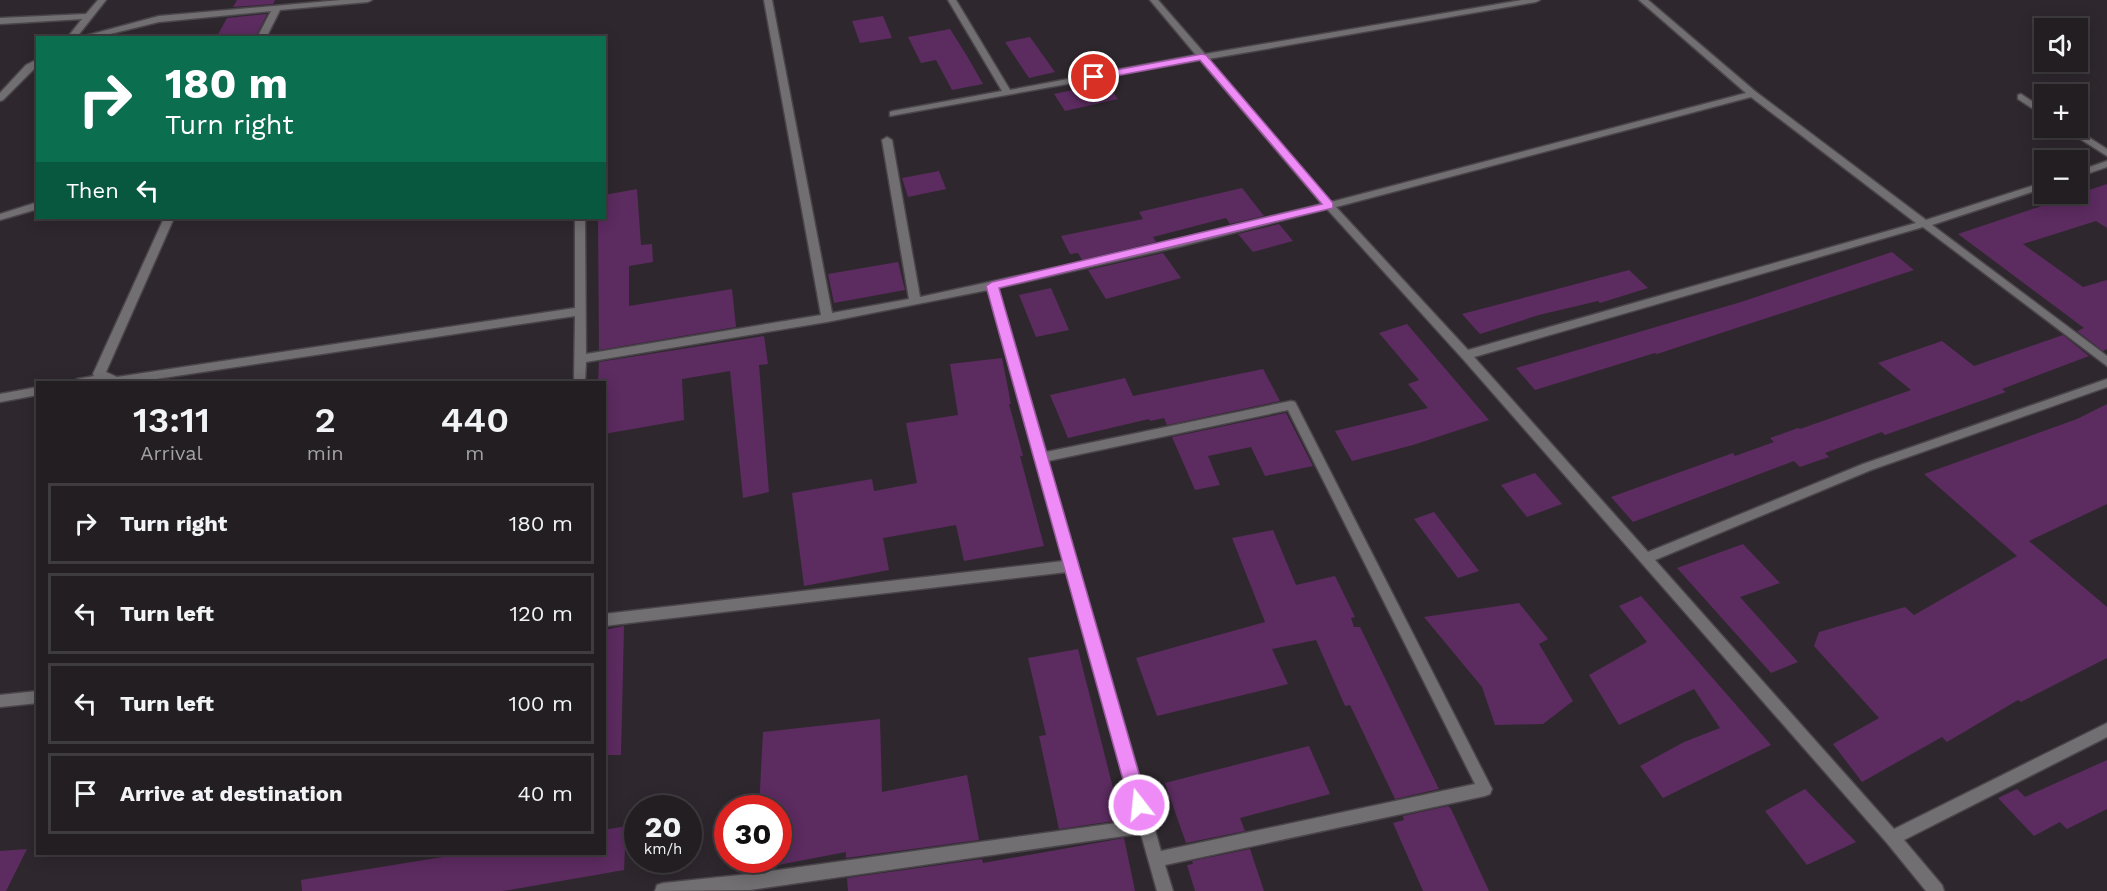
<!DOCTYPE html>
<meta charset="utf-8">
<style>
:root{--surface:#221e22;--page:#2e2b2f;--text:#f1f3f6;--muted:#a2a2a5;--line:#3f3c40}
body{margin:0;font-family:"Work Sans",sans-serif;background:var(--page);color:var(--text);height:100vh;display:flex;flex-direction:column;font-size:22px;white-space:nowrap}
*{box-sizing:border-box;margin:0}
p{font-size:20px;color:var(--muted)}
.icon{flex:none;width:33px;height:33px;fill:none;stroke:currentColor;stroke-width:2;stroke-linecap:round;stroke-linejoin:round}
.map{position:relative;flex:1;overflow:hidden}
.drawer{position:absolute;left:36px;top:381px;width:570px;height:474px;display:flex;flex-direction:column;background:var(--surface);border-radius:0px;box-shadow:0 3px 15px #0003,0 0 0 2px var(--line)}
.drawer>*{flex:none}
.hud{position:absolute;left:36px;top:36px;width:570px;height:183px;border-radius:0px;box-shadow:0 3px 15px #0003,0 0 0 2px var(--line);background:#0b6e4f;color:#fff;overflow:hidden}
.fabs{position:absolute;left:2034px;top:18px;display:grid;gap:12px}
.fabs a{display:grid;place-items:center;width:54px;height:54px;border-radius:0px;background:var(--surface);box-shadow:0 3px 15px #0003,0 0 0 2px var(--line);font-size:30px}
.speed{position:absolute;left:624px;top:795px;display:flex;gap:12px;font-size:30px;font-weight:700;text-align:center}
.speed>*{display:grid;place-content:center;width:78px;height:78px;border-radius:50%;background:var(--surface);box-shadow:0 3px 15px #0003,0 0 0 2px var(--line);line-height:1}
.speed small{font-size:15px;font-weight:400}
.speed .limit{border:9px solid #d22;background:#fff;color:#111}
.pin{position:absolute;display:grid;place-items:center;width:51px;height:51px;color:#fff;margin:-26px;border:3px solid #fff;border-radius:50%;box-shadow:0 2px 6px #0007}
.me{position:absolute;width:66px;margin:-33px;rotate:344deg;stroke-linejoin:round;filter:drop-shadow(0 0 4px #0008)}
.turn{display:flex;align-items:center;gap:21px;height:126px;padding:0 30px;font-size:27px}
.turn .icon{width:78px;height:78px;stroke-width:2.5}
.turn b{display:block;font-size:42px;line-height:51px}
.then{display:flex;align-items:center;height:57px;padding:0 30px;background:#0003;gap:12px;font-size:22px}
.eta{display:flex;justify-content:space-evenly;align-items:center;height:102px;text-align:center}
.eta b{font-size:36px;font-weight:600;line-height:42px}
ul{padding:0;list-style:none}
li{display:flex;align-items:center;gap:18px;height:81px;margin:0 12px 9px;padding:0 18px;border:3px solid var(--line);border-radius:0px}
li div{flex:1}
li b{display:block;font-size:22px}
li em{font-style:normal}
.map>svg:first-child{display:block}
.building{fill:#5c2b60}
.lines{fill:none;stroke-linecap:round;stroke-linejoin:round}
.lane-casing{stroke:#4a454a;stroke-width:3}
.street-casing{stroke:#4a454a;stroke-width:3}
.lane{fill:#726f72;fill-rule:evenodd}
.street{fill:#726f72;fill-rule:evenodd}
.route{fill:#ef8bf7;stroke:#9b5aa1;stroke-width:1.5}
</style>
<div class="map">
<svg width="2107" height="891" viewBox="0 0 2107 891">
<rect width="100%" height="100%" fill="#2e282e"/>
<!-- building -->
<g class="building">
<polygon points="237,0 275,0 273,4 233,7"/>
<polygon points="267,14 255,38 216,38 227,18"/>
<polygon points="883,16 892,38 860,43 852,21"/>
<polygon points="950,29 967,56 983,84 952,90 936,60 921,63 908,37"/>
<polygon points="1030,37 1055,72 1029,78 1005,42"/>
<polygon points="1106,83 1118,99 1065,111 1054,94"/>
<polygon points="939,171 946,189 908,197 902,178"/>
<polygon points="2107,184 2107,228 2096,221 2023,244 2083,287 2107,280 2107,349 2103,351 2077,331 2084,328 1958,234"/>
<polygon points="1242,188 1264,216 1230,224 1226,218 1153,237 1156,242 1082,260 1078,253 1070,254 1061,236 1143,219 1139,212"/>
<polygon points="637,189 641,245 652,244 653,262 629,266 629,306 732,289 736,327 599,350 598,218 604,218 604,195"/>
<polygon points="1279,224 1293,241 1253,252 1238,234"/>
<polygon points="1892,252 1914,270 1657,354 1655,353 1535,390 1516,368 1741,302"/>
<polygon points="1163,253 1181,278 1106,299 1088,270"/>
<polygon points="898,262 905,290 834,303 828,274"/>
<polygon points="1629,270 1648,288 1600,303 1598,301 1539,315 1480,334 1462,314"/>
<polygon points="1051,288 1069,330 1036,337 1019,295"/>
<polygon points="1407,324 1489,420 1413,445 1352,461 1335,431 1428,408 1408,384 1419,380 1379,333"/>
<polygon points="2063,335 2089,356 2002,389 2006,392 1885,435 1882,432 1825,453 1829,457 1800,467 1794,461 1633,522 1611,497 1733,453 1735,456 1774,442 1770,438 1798,428 1800,429 1911,390 1878,363 1942,341 1974,366"/>
<polygon points="764,336 768,364 759,365 769,492 743,498 730,371 682,379 684,420 604,434 604,382 598,382 599,362"/>
<polygon points="1002,358 1011,404 1009,404 1023,456 1020,456 1044,546 964,561 956,525 883,538 889,570 804,586 792,493 872,479 874,491 917,483 906,423 958,415 950,364"/>
<polygon points="1263,369 1280,401 1167,425 1164,418 1150,421 1149,419 1068,438 1050,395 1125,378 1133,396"/>
<polygon points="2107,404 2107,504 2029,541 2107,607 2107,658 2021,702 2018,700 1947,742 1942,737 1862,782 1833,744 1879,718 1814,646 1819,632 1905,607 1914,615 2017,556 1924,474 2077,419"/>
<polygon points="1286,413 1313,466 1265,476 1251,447 1208,456 1220,485 1195,490 1172,437"/>
<polygon points="1535,473 1562,504 1527,517 1501,485"/>
<polygon points="1434,512 1479,571 1458,578 1414,519"/>
<polygon points="1273,530 1296,585 1335,576 1355,617 1351,618 1354,627 1360,627 1439,789 1395,799 1350,705 1345,706 1316,640 1272,649 1288,684 1157,716 1136,658 1265,622 1232,538"/>
<polygon points="1743,544 1780,583 1740,597 1798,662 1771,673 1677,568"/>
<polygon points="1641,596 1771,745 1663,798 1640,766 1684,742 1720,728 1694,689 1619,725 1589,675 1647,642 1619,606"/>
<polygon points="1519,603 1548,639 1539,644 1573,701 1543,724 1495,725 1482,687 1424,617"/>
<polygon points="624,626 621,755 604,755 604,630"/>
<polygon points="1078,649 1121,820 1059,829 1039,736 1046,735 1028,658"/>
<polygon points="880,719 882,792 967,775 979,840 846,858 846,852 778,865 778,808 759,808 763,732"/>
<polygon points="1309,746 1330,794 1240,818 1245,831 1186,843 1165,783"/>
<polygon points="2107,760 2107,809 2067,829 2060,822 2034,836 1998,798 2017,789 2025,797"/>
<polygon points="1805,789 1856,842 1807,865 1765,811"/>
<polygon points="1448,806 1451,809 1489,891 1423,891 1393,823 1404,820 1403,816"/>
<polygon points="626,826 624,870 503,891 302,891 301,880 461,854 604,854 604,830"/>
<polygon points="1124,838 1135,891 848,891 847,878 982,859 983,863"/>
<polygon points="27,849 6,891 0,891 0,851"/>
<polygon points="1250,849 1264,891 1195,891 1187,865 1193,864 1192,861"/>
</g>
<g class="lines">
<!-- lane casing -->
<g class="lane-casing">
<g id="lane">
<polygon points="38,202 38,209 0,220 0,214"/>
<polygon points="1145,819 1150,821 1153,826 1150,831 1145,833 750,890 655,891 657,885 663,883 750,874"/>
</g>
</g>
<!-- street casing -->
<g class="street-casing">
<g id="street">
<polygon points="98,0 106,0 76,38 67,38 82,19 0,24 0,18 86,14"/>
<polygon points="341,0 372,0 368,2 280,10 266,38 257,38 271,11 159,22 94,38 77,38 159,16"/>
<path d="M764 0H772L832 313 909 299 882 140 887 137 892 140 920 297 1087 261 1322 204 1200 60 890 116V112L893 111 1002 91 948 0H956L1010 90 1196 55 1150 0H1158L1205 54 1522 0H1540L1536 2 1208 59 1331 202 1746 93 1639 0H1648L1756 92 1926 220 2044 182V188L1932 225 2107 356V366L1923 227 1474 357 1648 552 1863 464 2107 379V387L1871 470 1655 560 1894 829 2107 723V737L1904 840 1942 885 1944 891H1926L1887 843 1462 358 1327 209 1182 246 998 288 1046 452 1291 401 1295 402 1492 789 1490 794 1485 796 1165 865 1173 891H1157L1067 572 604 626V614L1064 561 988 290 827 322 586 362 585 382H574L575 316 136 382H75L77 379 94 376 93 374 164 218H174L106 372 117 377 575 308V218H585L586 354 821 315ZM1751 97 1916 223 1468 350 1336 207ZM1288 410 1475 784 1161 851 1048 461Z"/>
<polygon points="38,59 38,65 3,100 0,101 0,93 26,65"/>
<polygon points="2021,94 2044,109 2044,116 2018,99 2018,95"/>
<polygon points="2063,128 2074,128 2107,149 2107,156"/>
<polygon points="2107,161 2107,167 2078,177 2078,171"/>
<polygon points="38,387 38,395 0,402 0,394"/>
<polygon points="38,691 38,703 0,707 0,695"/>
</g>
</g>
<!-- lane -->
<use href="#lane" class="lane"/>
<!-- street -->
<use href="#street" class="street"/>
</g>
<!-- route -->
<polygon class="route" points="1202,54 1206,55 1333,203 1333,208 999,288 1148,805 1145,810 1139,813 1133,810 1130,805 986,286 992,282 1322,204 1200,60 1094,80 1089,77 1094,74"/>
</svg>
<div class="fabs">
<a><svg class="icon" aria-label="sound" viewBox="0 0 24 24"><path d="M4 9h4l5-4v14l-5-4H4zM17 9q2 3 0 6"/></svg></a>
<a>+</a>
<a>−</a>
</div>
<div class="speed"><div>20<small>km/h</small></div><div class="limit">30</div></div>
<div class="pin" style="left:1094px;top:77px;background:#d93025"><svg class="icon" aria-label="arrive" viewBox="0 0 24 24"><path d="M6 21V4h12l-3 4 3 4H6"/></svg></div>
<svg class="me" style="left:1139px;top:805px" viewBox="-20 -20 40 40"><circle r="17" fill="#ef8bf7" stroke="#fff" stroke-width="3"/><path d="M0-11L8 9 0 5-8 9z" fill="#fff"/></svg>
<div class="hud">
<div class="turn"><svg class="icon" aria-label="right" viewBox="0 0 24 24"><path d="M7 20v-9h11M14 6l5 5-5 5"/></svg><div><b>180 m</b>Turn right</div></div>
<div class="then">Then<svg class="icon" aria-label="left" viewBox="0 0 24 24"><path d="M17 20v-9H6M10 6l-5 5 5 5"/></svg></div>
</div>
<section class="drawer">
<div class="eta">
<div><b>13:11</b><p>Arrival</p></div>
<div><b>2</b><p>min</p></div>
<div><b>440</b><p>m</p></div>
</div>
<ul>
<li><svg class="icon" aria-label="right" viewBox="0 0 24 24"><path d="M7 20v-9h11M14 6l5 5-5 5"/></svg><div><b>Turn right</b></div><em>180 m</em></li>
<li><svg class="icon" aria-label="left" viewBox="0 0 24 24"><path d="M17 20v-9H6M10 6l-5 5 5 5"/></svg><div><b>Turn left</b></div><em>120 m</em></li>
<li><svg class="icon" aria-label="left" viewBox="0 0 24 24"><path d="M17 20v-9H6M10 6l-5 5 5 5"/></svg><div><b>Turn left</b></div><em>100 m</em></li>
<li><svg class="icon" aria-label="arrive" viewBox="0 0 24 24"><path d="M6 21V4h12l-3 4 3 4H6"/></svg><div><b>Arrive at destination</b></div><em>40 m</em></li>
</ul>
</section>
</div>
